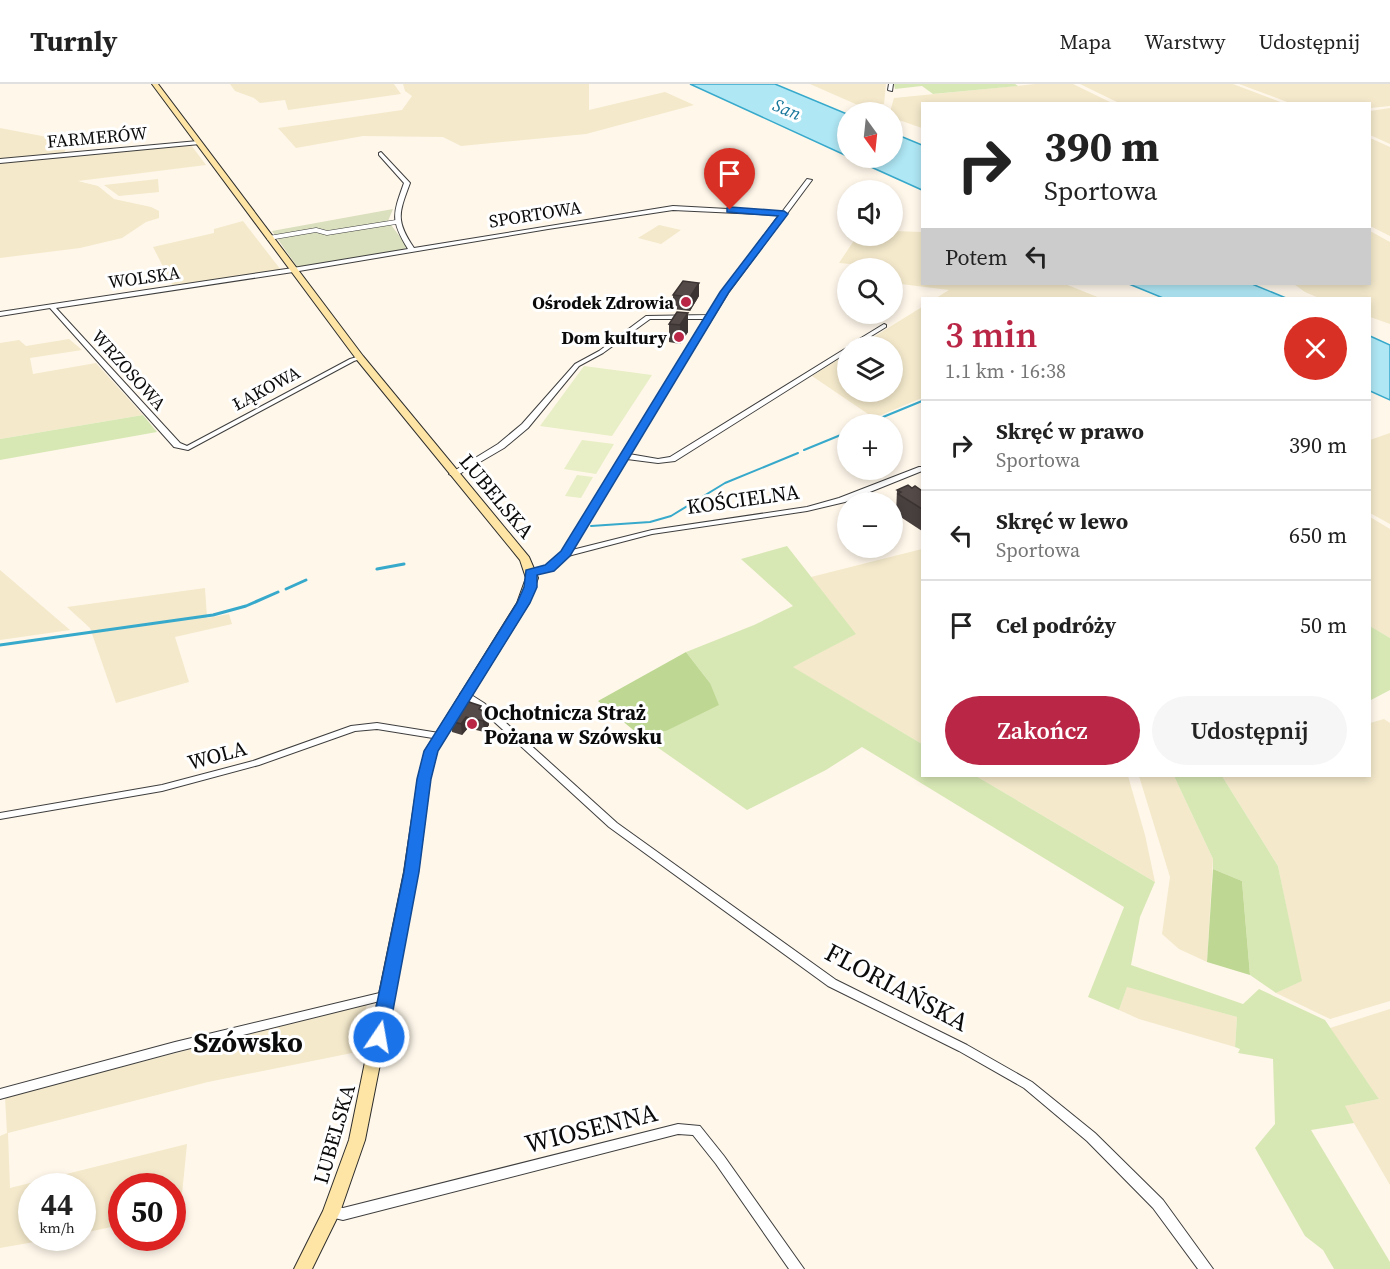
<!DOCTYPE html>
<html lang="pl">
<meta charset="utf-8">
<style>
:root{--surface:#fff;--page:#f6f6f6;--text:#222;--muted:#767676;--line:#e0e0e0;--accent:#b92646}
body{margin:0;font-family:"Source Serif 4",serif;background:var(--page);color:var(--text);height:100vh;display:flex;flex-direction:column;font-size:22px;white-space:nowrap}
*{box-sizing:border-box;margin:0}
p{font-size:20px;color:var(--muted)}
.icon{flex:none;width:33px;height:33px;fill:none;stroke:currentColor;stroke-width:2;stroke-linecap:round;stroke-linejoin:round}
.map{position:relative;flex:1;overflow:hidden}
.details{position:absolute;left:921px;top:213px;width:450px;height:480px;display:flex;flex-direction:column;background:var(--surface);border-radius:0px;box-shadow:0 3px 9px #0003}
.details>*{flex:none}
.banner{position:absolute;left:921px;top:18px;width:450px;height:183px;border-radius:0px;box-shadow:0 3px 9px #0003;background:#fff;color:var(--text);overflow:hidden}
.needle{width:39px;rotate:165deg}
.tools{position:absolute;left:837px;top:18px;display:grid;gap:12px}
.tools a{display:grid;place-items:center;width:66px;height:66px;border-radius:50%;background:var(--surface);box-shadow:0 3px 9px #0003;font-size:30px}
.speed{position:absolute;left:18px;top:1089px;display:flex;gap:12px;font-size:30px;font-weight:700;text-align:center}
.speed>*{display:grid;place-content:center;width:78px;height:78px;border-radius:50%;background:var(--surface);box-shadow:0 3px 9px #0003;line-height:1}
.speed small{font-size:15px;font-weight:400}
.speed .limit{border:9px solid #d22;background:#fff;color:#111}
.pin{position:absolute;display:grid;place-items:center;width:51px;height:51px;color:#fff;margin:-62px -26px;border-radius:50% 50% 50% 0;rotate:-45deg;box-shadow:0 0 6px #0007}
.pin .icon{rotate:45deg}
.me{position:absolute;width:66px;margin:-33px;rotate:12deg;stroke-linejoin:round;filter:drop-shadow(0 0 4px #0008)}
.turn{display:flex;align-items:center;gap:21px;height:126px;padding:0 24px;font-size:27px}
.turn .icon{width:78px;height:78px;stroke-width:2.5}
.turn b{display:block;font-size:42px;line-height:51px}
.then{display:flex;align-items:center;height:57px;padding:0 24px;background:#0003;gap:12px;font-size:22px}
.round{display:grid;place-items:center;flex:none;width:63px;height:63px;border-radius:32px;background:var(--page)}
.headline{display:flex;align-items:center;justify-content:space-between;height:102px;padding:0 24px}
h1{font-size:36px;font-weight:600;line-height:45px;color:var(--accent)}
.primary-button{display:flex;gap:12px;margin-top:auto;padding:12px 24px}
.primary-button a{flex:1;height:69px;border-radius:36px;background:var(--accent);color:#fff;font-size:24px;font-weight:600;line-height:69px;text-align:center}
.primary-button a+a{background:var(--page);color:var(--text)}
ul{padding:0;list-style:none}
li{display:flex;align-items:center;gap:18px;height:90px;padding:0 24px;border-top:2px solid var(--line)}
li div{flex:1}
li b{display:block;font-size:22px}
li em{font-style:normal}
header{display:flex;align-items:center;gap:36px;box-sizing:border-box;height:84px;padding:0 30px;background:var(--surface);border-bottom:2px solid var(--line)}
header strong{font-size:28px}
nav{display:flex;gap:33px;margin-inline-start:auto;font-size:21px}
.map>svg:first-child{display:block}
.farmland{fill:#f4e9cb}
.green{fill:#d8e8b5}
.forest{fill:#bed894}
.cemetery{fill:#dadfbd}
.pitch{fill:#e8efc6}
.water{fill:#afe7f5;stroke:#37a9cb;stroke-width:1.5}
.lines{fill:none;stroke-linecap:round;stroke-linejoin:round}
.stream-far1{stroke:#37a9cb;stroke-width:2}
.stream{stroke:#37a9cb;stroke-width:3}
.pedestrian-casing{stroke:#3e3e3e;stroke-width:5}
.minor-casing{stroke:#3e3e3e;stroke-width:2}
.secondary-casing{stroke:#2d2d2d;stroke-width:2}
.pedestrian{stroke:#fff;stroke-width:4}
.minor{fill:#fff;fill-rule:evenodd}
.secondary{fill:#fee5a5;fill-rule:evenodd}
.wall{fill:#48403e}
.shaded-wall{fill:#3b3432}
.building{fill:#544a48;stroke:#3b3432;stroke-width:1.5}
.route{fill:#1a73e8;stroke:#114b97;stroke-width:1.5}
.poi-dot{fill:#b92646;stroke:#fff;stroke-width:2}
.labels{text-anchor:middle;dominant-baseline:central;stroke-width:6;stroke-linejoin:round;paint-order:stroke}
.far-water-label{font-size:18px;font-style:italic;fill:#17779a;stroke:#fff}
.far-street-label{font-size:18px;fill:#0b0b0b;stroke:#fff}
.far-poi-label{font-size:18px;font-weight:bold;fill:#0b0b0b;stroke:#fff;text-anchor:end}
.street-label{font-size:21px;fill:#0b0b0b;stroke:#fff}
.poi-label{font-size:21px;font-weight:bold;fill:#0b0b0b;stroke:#fff;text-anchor:start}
.near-street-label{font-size:26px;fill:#0b0b0b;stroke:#fff}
.near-quarter-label{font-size:28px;font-weight:bold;fill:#0b0b0b;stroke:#fff}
</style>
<header>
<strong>Turnly</strong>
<nav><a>Mapa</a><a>Warstwy</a><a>Udostępnij</a></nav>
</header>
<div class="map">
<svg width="1390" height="1185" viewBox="0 0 1390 1185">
<rect width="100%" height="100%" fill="#fff7ea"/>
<!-- farmland -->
<g class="farmland">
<polygon points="230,0 394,0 401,10 288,26 285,16 260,19 254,14 235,7"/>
<polygon points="403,0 589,0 589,26 665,8 694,21 586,50 461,62 443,53 363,52 296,64 278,44 402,26 412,12 405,7"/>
<polygon points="810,0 886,0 884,20 860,22"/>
<polygon points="1035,0 1073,0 1112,19 922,20 922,44 893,34 892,28 890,28 894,14"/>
<polygon points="1080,0 1233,0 1283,19 1119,19"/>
<polygon points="1239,0 1390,0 1390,22 1370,24 1370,20 1290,19"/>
<polygon points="1390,24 1390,60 1370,51 1370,27"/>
<polygon points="0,44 68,57 64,70 0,76"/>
<polygon points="1370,54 1390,63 1390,152 1370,142"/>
<polygon points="186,61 191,61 206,81 78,97 98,102 114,115 151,123 159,127 159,134 146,138 122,154 80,164 0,174 0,79"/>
<polygon points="158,95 159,108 119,112 104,101"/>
<polygon points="243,137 281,186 173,202 153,163 214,149 214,145"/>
<polygon points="659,141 681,146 661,160 638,154"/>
<polygon points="893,147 922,148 922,200 1065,200 1100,214 936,214 949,206 893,199 892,184 874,184 874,182 839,179 857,152 892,152"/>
<polygon points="1370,147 1390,158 1390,240 1370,233 1370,214 1319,214 1305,208 1294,200 1370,200"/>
<polygon points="922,223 922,314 874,334 812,292 847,270 848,308 892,308 892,262 859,262"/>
<polygon points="69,255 82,266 30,274 33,290 96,279 143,331 0,355 0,259 19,256 26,262"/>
<polygon points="1390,349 1390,440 1370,429 1370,356"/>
<polygon points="1370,433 1390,445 1390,554 1370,542"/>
<polygon points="922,465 922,660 792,583 855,550 811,493"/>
<polygon points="0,486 70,546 0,556"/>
<polygon points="205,504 207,534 229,530 232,540 175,553 189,598 116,619 90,544 67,523"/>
<polygon points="1384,635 1390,639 1390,917 1330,935 1276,909 1301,897 1278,782 1222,692 1370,692 1370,639"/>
<polygon points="976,692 1128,692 1145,751 1155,798"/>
<polygon points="1139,692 1174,692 1213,775 1207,878 1179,865 1162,850 1170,793"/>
<polygon points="1127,902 1237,933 1235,963 1139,935 1119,926"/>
<polygon points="367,920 357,968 208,998 8,1049 10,1104 187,1060 180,1130 173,1132 172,1102 122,1102 121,1141 83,1149 82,1102 32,1102 32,1154 57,1154 0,1164 0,1052 7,1049 5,1013"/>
<polygon points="1390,925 1390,1101 1344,1022 1379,1015 1330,944"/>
</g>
<!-- green -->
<g class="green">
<polygon points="894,0 1015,0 1018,2 933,10 922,2 895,5"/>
<polygon points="143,331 157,348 0,376 0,355"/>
<polygon points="787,462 856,550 793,583 922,660 922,692 976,692 1155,798 1140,833 1131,881 1243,920 1259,905 1325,936 1379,1015 1345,1022 1354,1039 1311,1046 1390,1178 1390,1185 1334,1185 1323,1166 1305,1152 1255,1064 1275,1040 1273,975 1238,969 1240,965 1235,963 1237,933 1127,903 1119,926 1088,913 1124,823 862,663 826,686 747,726 637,649 666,647 710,599 686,568 754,541 793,522 741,475"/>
<polygon points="1370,542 1390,554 1390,606 1371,616"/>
<polygon points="1174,692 1222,692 1278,782 1302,897 1276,909 1250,891 1242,797 1213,785 1213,775"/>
</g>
<!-- forest -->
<g class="forest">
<polygon points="686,568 710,599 719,621 666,647 637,649 598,617"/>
<polygon points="1213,785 1242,797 1250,891 1207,878"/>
</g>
<!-- cemetery -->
<polygon class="cemetery" points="393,125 388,137 407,162 404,165 298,184 272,147"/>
<!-- pitch -->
<g class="pitch">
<polygon points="584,282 652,291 612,352 540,342"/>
<polygon points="582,356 614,360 596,390 564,385"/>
<polygon points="577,391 593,393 581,414 565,412"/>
</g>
<!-- water -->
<g class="water">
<polygon points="690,0 775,0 847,30 847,72"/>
<polygon points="893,49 922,61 922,106 851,74 892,74"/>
<polygon points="1129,200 1252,200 1286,214 1163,214"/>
<polygon points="1370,252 1390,261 1390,316 1370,307"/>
</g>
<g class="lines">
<!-- stream-far1 -->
<g class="stream-far1">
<polyline points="866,340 922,317"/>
<polyline points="804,366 848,348"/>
<polyline points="591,442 650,438 671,432 725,399 798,369"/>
</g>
<!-- stream -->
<g class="stream">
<polyline points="377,485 404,480"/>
<polyline points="286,505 306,496"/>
<polyline points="0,561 213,531 246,522 278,508"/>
</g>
<!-- pedestrian casing -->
<g class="pedestrian-casing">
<polyline id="pedestrian" points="269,154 316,146 327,149 396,138"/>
</g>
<!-- minor casing -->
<g class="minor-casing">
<g id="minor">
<polygon points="889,0 893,0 892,7 888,6"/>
<polygon points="198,57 201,59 200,60 0,79 0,75"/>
<path d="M381 68 410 99C399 129 395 136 414 164L673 122 782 128 807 95 812 96 728 209 629 370 658 375 670 373 848 263V268L675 377 658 379 627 375 572 466 652 446 807 423 839 414 919 383H922V387L845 418 807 427 652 450 568 472 552 486 531 491H528L527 489 528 487 546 482 562 469 705 235H650L603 269 579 282 528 344 504 364 456 392H453L449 390 498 360 522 340 575 280 599 267 646 232 708 231 723 207 779 131 673 126 548 145 293 188 56 224 180 359 187 362 350 275 360 272 363 274 354 277 188 366 174 363 50 224 0 232V228L293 184 408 165C390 136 393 130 404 99L379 71V69Z"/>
<polygon points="884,240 886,241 886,243 855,262 848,262"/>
<polygon points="465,607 484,619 617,739 836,896 967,961 1032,998 1095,1049 1163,1116 1213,1185 1198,1185 1153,1124 1087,1057 1024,1004 959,967 828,902 609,743 478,623 462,612 460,610 462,608"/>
<polygon points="377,639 439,649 444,652 439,655 377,645 355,647 259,681 162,707 0,735 0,729 162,701 253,677 351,642"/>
<polygon points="388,907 392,908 394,911 392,914 175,968 0,1015 0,1005 175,958"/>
<polygon points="678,1040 700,1042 724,1072 804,1185 789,1185 716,1080 693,1051 678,1050 343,1136 326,1132 325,1128 326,1124 331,1122 343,1124"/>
</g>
</g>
<!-- secondary casing -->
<g class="secondary-casing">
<polygon id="secondary" points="152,0 158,0 363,272 529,473 538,494 529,519 437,667 430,695 418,788 365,1056 340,1128 312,1185 294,1185 323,1127 349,1056 404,788 418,695 425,667 517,519 526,494 520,476 357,276"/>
</g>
<!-- pedestrian -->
<use href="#pedestrian" class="pedestrian"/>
<!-- minor -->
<use href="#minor" class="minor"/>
<!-- secondary -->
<use href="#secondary" class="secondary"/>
</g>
<!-- wall -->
<g class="wall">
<polygon points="699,199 699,212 690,227 673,225 673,211"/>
<polygon points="677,228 688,248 680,260 669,258 669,240"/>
<polygon points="912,404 922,407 922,447 896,430 897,406"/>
<polygon points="481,626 489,641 484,648 468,644 462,651 452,648 450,637"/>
</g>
<!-- shaded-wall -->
<g class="shaded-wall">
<polygon points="699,199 699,212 690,227 690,213"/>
<polygon points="688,229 688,248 680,260 680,241"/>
<polygon points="488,630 489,641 484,648 483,637"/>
<polygon points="466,633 468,644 462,651 461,640"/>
</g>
<!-- building -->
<g class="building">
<polygon points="683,197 699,199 690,213 673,211"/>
<polygon points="677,228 688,229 680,241 669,240"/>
<polygon points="908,401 912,404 915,402 922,407 922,425 898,410 901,408 897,406"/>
<polygon points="466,617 481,622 479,625 488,630 483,637 466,633 461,640 450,637"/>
</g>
<!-- route -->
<polygon class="route" points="730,123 784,127 788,130 729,208 570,472 554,487 537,491 537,503 530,519 438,667 431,695 419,788 388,953 385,958 379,960 373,958 370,953 404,788 417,695 424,667 517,519 524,503 526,486 545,481 561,467 720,208 778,132 727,128 727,124"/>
<!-- markers -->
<g class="poi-dot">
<circle cx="686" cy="218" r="6"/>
<circle cx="679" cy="253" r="6"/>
<circle cx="472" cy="640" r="6"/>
</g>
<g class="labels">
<!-- far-water labels -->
<g class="far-water-label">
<text transform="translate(787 25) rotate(23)">San</text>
</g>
<!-- far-street labels -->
<g class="far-street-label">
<text transform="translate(97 53) rotate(-5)">FARMERÓW</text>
<text transform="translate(535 130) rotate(-9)">SPORTOWA</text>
<text transform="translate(144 193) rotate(-8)">WOLSKA</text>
<text transform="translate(129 286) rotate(48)">WRZOSOWA</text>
<text transform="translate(266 304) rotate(-28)">ŁĄKOWA</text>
</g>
<!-- far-poi labels -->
<g class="far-poi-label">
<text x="674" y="218">Ośrodek Zdrowia</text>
<text x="667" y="253">Dom kultury</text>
</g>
<!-- street labels -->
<g class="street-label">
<text transform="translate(497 412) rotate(50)">LUBELSKA</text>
<text transform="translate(743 415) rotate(-8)">KOŚCIELNA</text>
<text transform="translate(217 671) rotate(-15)">WOLA</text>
<text transform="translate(334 1050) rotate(-74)">LUBELSKA</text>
</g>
<!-- poi labels -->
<g class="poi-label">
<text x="484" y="628">Ochotnicza Straż<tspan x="484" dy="24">Pożana w Szówsku</tspan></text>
</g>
<!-- near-street labels -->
<g class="near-street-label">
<text transform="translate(897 903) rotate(28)">FLORIAŃSKA</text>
<text transform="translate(591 1044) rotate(-14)">WIOSENNA</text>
</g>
<!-- near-quarter labels -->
<g class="near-quarter-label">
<text x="248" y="958">Szówsko</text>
</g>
</g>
</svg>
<div class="tools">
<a><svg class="needle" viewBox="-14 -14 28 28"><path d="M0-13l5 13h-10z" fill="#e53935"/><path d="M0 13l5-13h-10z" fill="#767676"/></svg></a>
<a><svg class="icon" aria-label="sound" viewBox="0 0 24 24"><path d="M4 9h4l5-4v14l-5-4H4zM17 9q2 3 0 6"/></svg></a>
<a><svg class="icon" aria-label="search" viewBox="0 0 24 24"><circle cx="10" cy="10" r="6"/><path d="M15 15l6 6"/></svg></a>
<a><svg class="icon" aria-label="layers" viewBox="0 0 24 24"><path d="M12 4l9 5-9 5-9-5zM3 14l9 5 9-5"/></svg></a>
<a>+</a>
<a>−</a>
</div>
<div class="speed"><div>44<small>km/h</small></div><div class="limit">50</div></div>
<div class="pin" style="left:730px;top:126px;background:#d93025"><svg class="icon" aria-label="arrive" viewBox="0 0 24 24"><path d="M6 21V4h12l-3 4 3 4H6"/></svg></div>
<svg class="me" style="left:379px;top:953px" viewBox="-20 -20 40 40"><circle r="17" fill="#1a73e8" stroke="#fff" stroke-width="3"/><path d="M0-11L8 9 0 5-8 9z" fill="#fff"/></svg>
<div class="banner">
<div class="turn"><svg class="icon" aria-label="right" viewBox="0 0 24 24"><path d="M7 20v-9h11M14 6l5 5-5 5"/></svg><div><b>390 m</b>Sportowa</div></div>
<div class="then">Potem<svg class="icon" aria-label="left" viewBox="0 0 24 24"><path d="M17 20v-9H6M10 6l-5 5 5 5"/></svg></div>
</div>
<section class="details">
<div class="headline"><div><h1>3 min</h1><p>1.1 km · 16:38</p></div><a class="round" style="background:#d93025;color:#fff"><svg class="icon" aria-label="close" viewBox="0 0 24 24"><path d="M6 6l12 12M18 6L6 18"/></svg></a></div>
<ul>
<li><svg class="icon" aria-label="right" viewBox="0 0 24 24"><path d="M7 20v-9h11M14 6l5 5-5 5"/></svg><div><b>Skręć w prawo</b><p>Sportowa</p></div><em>390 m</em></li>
<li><svg class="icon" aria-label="left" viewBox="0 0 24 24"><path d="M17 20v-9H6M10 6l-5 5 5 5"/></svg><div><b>Skręć w lewo</b><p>Sportowa</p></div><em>650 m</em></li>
<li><svg class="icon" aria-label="arrive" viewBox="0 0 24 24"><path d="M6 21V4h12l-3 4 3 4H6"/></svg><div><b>Cel podróży</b></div><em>50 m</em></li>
</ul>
<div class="primary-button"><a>Zakończ</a><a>Udostępnij</a></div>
</section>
</div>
